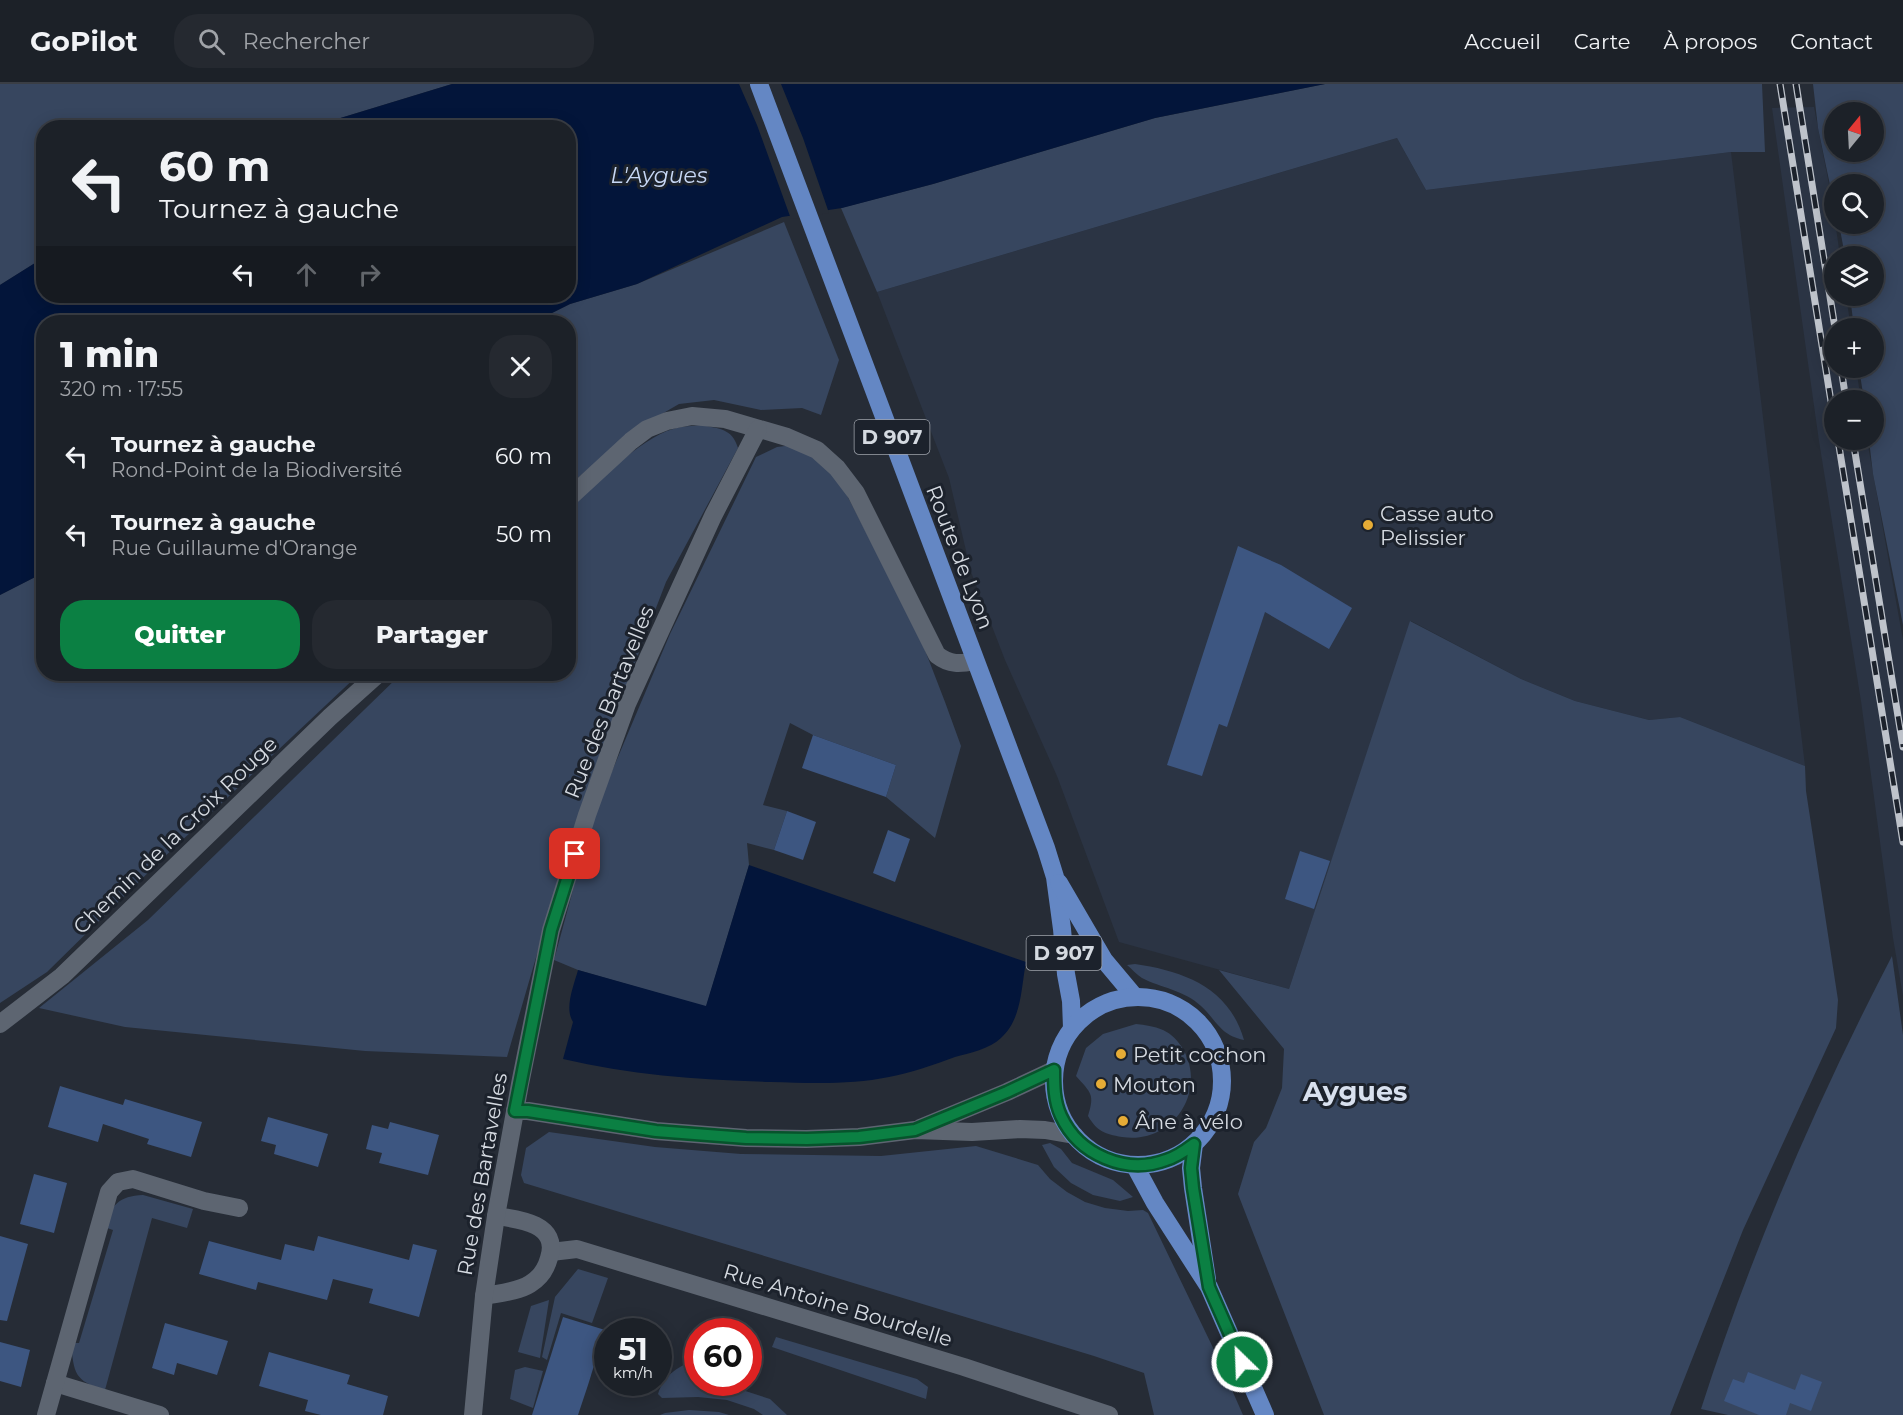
<!DOCTYPE html>
<html lang="fr">
<meta charset="utf-8">
<style>
:root{--surface:#1c2128;--page:#252930;--text:#f1f3f6;--muted:#a0a3a8;--line:#3a3e45;--accent:#0b8043}
body{margin:0;font-family:Montserrat,sans-serif;background:var(--page);color:var(--text);height:100vh;display:flex;flex-direction:column;font-size:22px;white-space:nowrap}
*{box-sizing:border-box;margin:0}
p{font-size:20px;color:var(--muted)}
.icon{flex:none;width:33px;height:33px;fill:none;stroke:currentColor;stroke-width:2;stroke-linecap:round;stroke-linejoin:round}
.map{position:relative;flex:1;overflow:hidden}
.sheet{position:absolute;left:36px;top:231px;width:540px;height:366px;display:flex;flex-direction:column;background:var(--surface);border-radius:24px;box-shadow:0 3px 15px #0003,0 0 0 2px var(--line)}
.sheet>*{flex:none}
.guide{position:absolute;left:36px;top:36px;width:540px;height:183px;border-radius:24px;box-shadow:0 3px 15px #0003,0 0 0 2px var(--line);background:#1c2128;color:var(--text);overflow:hidden}
.needle{width:39px;rotate:18deg}
.fabs{position:absolute;left:1824px;top:18px;display:grid;gap:12px}
.fabs a{display:grid;place-items:center;width:60px;height:60px;border-radius:50%;background:var(--surface);box-shadow:0 3px 15px #0003,0 0 0 2px var(--line);font-size:30px}
.speed{position:absolute;left:594px;top:1234px;display:flex;gap:12px;font-size:30px;font-weight:700;text-align:center}
.speed>*{display:grid;place-content:center;width:78px;height:78px;border-radius:50%;background:var(--surface);box-shadow:0 3px 15px #0003,0 0 0 2px var(--line);line-height:1}
.speed small{font-size:15px;font-weight:400}
.speed .limit{border:9px solid #d22;background:#fff;color:#111}
.pin{position:absolute;display:grid;place-items:center;width:51px;height:51px;color:#fff;margin:-26px;border-radius:12px;box-shadow:0 3px 9px #0006}
.me{position:absolute;width:66px;margin:-33px;rotate:336deg;stroke-linejoin:round;filter:drop-shadow(0 0 4px #0008)}
.turn{display:flex;align-items:center;gap:21px;height:126px;padding:0 24px;font-size:27px}
.turn .icon{width:78px;height:78px;stroke-width:2.5}
.turn b{display:block;font-size:42px;line-height:51px}
.lanes{display:flex;align-items:center;height:57px;padding:0 24px;background:#0003;justify-content:center;gap:30px;direction:ltr}
.lanes .off{opacity:.35}
.round{display:grid;place-items:center;flex:none;width:63px;height:63px;border-radius:24px;background:var(--page)}
.summary{display:flex;align-items:center;justify-content:space-between;height:102px;padding:0 24px}
h1{font-size:36px;font-weight:800;line-height:45px}
.primary-button{display:flex;gap:12px;margin-top:auto;padding:12px 24px}
.primary-button a{flex:1;height:69px;border-radius:24px;background:var(--accent);color:#fff;font-size:24px;font-weight:800;line-height:69px;text-align:center}
.primary-button a+a{background:var(--page);color:var(--text)}
ul{padding:0;list-style:none}
li{display:flex;align-items:center;gap:18px;height:78px;padding:0 24px}
li div{flex:1}
li b{display:block;font-size:22px}
li em{font-style:normal}
header{display:flex;align-items:center;gap:36px;box-sizing:border-box;height:84px;padding:0 30px;background:var(--surface);border-bottom:2px solid var(--line)}
header strong{font-size:28px}
nav{display:flex;gap:33px;margin-inline-start:auto;font-size:21px}
.search{width:420px;height:54px;background:var(--page);display:flex;align-items:center;gap:15px;box-sizing:border-box;padding:0 21px;border-radius:24px;color:var(--muted);font-size:22px}
.map>svg:first-child{display:block}
.built{fill:#2b3444}
.green{fill:#37465f;fill-rule:evenodd}
.water{fill:#03153a}
.pier{fill:#262c36}
.building{fill:#3d5681}
.lines{fill:none;stroke-linecap:round;stroke-linejoin:round}
.minor{stroke:#5d6571;stroke-width:18}
.major{stroke:#6487c4;stroke-width:18}
.rail-casing{stroke:#bec3cb;stroke-width:7}
.rail{stroke:#1c222c;stroke-width:4.5;stroke-dasharray:14;stroke-linecap:butt}
.route-casing{stroke:#07532c;stroke-width:15}
.route{stroke:#0b8043;stroke-width:10}
.poi-dot{fill:#e6ac36;stroke:#1c222c;stroke-width:2}
.labels{text-anchor:middle;dominant-baseline:central;stroke-width:6;stroke-linejoin:round;paint-order:stroke}
.shield{fill:#1c222c;stroke:#9ea3ab;stroke-width:1.5}
.shield-label{font-size:20px;font-weight:bold;fill:#d5dae1}
.poi-label{font-size:21px;fill:#d5dae1;stroke:#1c222c;text-anchor:start}
.street-label{font-size:21px;fill:#d5dae1;stroke:#1c222c}
.water-label{font-size:22px;font-style:italic;fill:#c8d8f5;stroke:#1c222c}
.district-label{font-size:27px;font-weight:bold;fill:#d8e0ee;stroke:#1c222c}
</style>
<header>
<strong>GoPilot</strong>
<div class="search"><svg class="icon" aria-label="search" viewBox="0 0 24 24"><circle cx="10" cy="10" r="6"/><path d="M15 15l6 6"/></svg>Rechercher</div>
<nav><a>Accueil</a><a>Carte</a><a>À propos</a><a>Contact</a></nav>
</header>
<div class="map">
<svg width="1903" height="1331" viewBox="0 0 1903 1331">
<rect width="100%" height="100%" fill="#262c36"/>
<!-- built -->
<g class="built">
<polygon points="1814,23 1832,116 1840,172 1834,172 1834,212 1846,212 1851,244 1834,244 1834,284 1856,284 1861,316 1834,316 1834,356 1867,356 1903,556 1903,912 1893,854 1861,617 1819,357 1772,24"/>
<polygon points="1397,54 1426,106 1731,68 1805,682 1680,633 1649,636 1575,617 1521,595 1411,537 1289,905 1119,858 1057,692 1005,576 971,488 949,394 877,208"/>
</g>
<!-- green -->
<g class="green">
<polygon points="0,0 452,0 311,43 44,44 43,174 0,201"/>
<polygon points="1325,0 1762,0 1765,68 1731,68 1426,106 1397,54 877,208 841,124 933,100 1155,34"/>
<path d="M1813 0H1903V541L1873 390 1869 356H1874V316H1864L1859 284H1874V244H1854L1850 212H1874V172H1845L1839 140H1874V100H1834V120L1818 44ZM1834 28H1874V68H1834Z"/>
<polygon points="784,138 839,276 821,331 802,324 761,326 714,316 679,320 641,342 569,401 568,238 534,238 570,220 637,200"/>
<path d="M702 341C719 345 732 344 738 364L666 498 611 641 572 750 507 973 365 967 125 943 39 924 148 836 401 590H568L569 425C593 401 641 354 673 345 682 342 693 342 702 341Z"/>
<polygon points="793,361 807,366 838,394 918,548 945,618 961,662 935,754 886,713 896,681 813,651 790,639 763,721 787,727 774,766 747,759 749,781 706,923 578,886 554,876 593,732 670,550 756,373 777,363"/>
<polygon points="43,489 44,590 359,590 160,777 47,888 0,919 0,511"/>
<polygon points="1410,537 1521,595 1575,617 1649,636 1680,633 1805,682 1806,707 1838,916 1836,944 1743,1146 1670,1331 1324,1331 1238,1110 1254,1058 1266,1044 1282,1004 1284,965 1219,886 1289,905"/>
<path d="M1892 872 1903 951V1331H1728L1701 1325C1751 1169 1816 1018 1892 872Z"/>
<path d="M1135 880C1183 887 1229 903 1244 956 1220 951 1217 937 1201 922 1184 906 1161 904 1142 894 1137 891 1132 885 1127 881Z"/>
<path d="M1136 940C1145 941 1154 942 1163 946 1172 950 1178 957 1183 965 1208 1009 1171 1061 1122 1053 1104 1050 1097 1047 1088 1032 1095 1010 1091 1009 1076 992L1086 964 1103 950Z"/>
<polygon points="549,1048 655,1063 741,1070 881,1072 976,1062 1038,1081 1050,1095 1067,1108 1085,1118 1105,1124 1128,1127 1143,1126 1148,1129 1217,1272 1243,1331 1154,1331 1144,1289 1094,1272 524,1099 521,1091 526,1064"/>
<polygon points="1050,1059 1061,1065 1072,1079 1113,1096 1133,1113 1120,1117 1093,1111 1071,1099 1054,1083 1042,1061"/>
<path d="M143 1111 193 1125 187 1144 152 1134 105 1306C74 1297 74 1289 71 1259H79L113 1146 104 1143C111 1121 119 1112 143 1111Z"/>
<polygon points="578,1185 608,1194 592,1239 561,1229 547,1276 542,1273 555,1213"/>
<polygon points="549,1216 540,1274 518,1268 531,1222"/>
<polygon points="776,1253 917,1295 928,1303 926,1315 772,1263"/>
<path d="M692 1276 697 1278 698 1299H734L733 1303 770 1315 787 1331H763L754 1325 727 1316 698 1313 662 1314 658 1310C665 1289 676 1286 692 1276Z"/>
<polygon points="525,1283 543,1287 533,1324 510,1315 515,1286"/>
<polygon points="689,1326 719,1328 729,1331 660,1331 665,1329"/>
</g>
<!-- water -->
<g class="water">
<polygon points="452,0 1325,0 1155,34 933,100 842,124 782,133 637,200 570,220 534,238 44,238 43,489 0,511 0,201 43,174 44,212 568,212 568,44 311,43"/>
<path d="M749 781 1026 878C1021 904 1022 935 1001 954 990 965 969 969 955 973 933 981 911 989 889 993 851 1001 810 999 771 998 701 996 630 991 563 975L573 938C564 924 574 901 578 886L706 922Z"/>
</g>
<!-- pier -->
<polygon class="pier" points="739,0 781,0 803,54 829,129 791,135 757,41"/>
<!-- building -->
<g class="building">
<polygon points="1238,462 1281,481 1352,524 1329,565 1265,528 1227,643 1219,640 1202,692 1167,681"/>
<polygon points="813,651 896,681 886,713 802,684"/>
<polygon points="787,727 816,738 803,776 774,766"/>
<polygon points="888,746 910,755 895,798 873,789"/>
<polygon points="1300,767 1330,777 1314,825 1285,815"/>
<polygon points="60,1002 123,1021 125,1015 202,1038 191,1073 147,1060 149,1055 103,1040 98,1058 48,1043"/>
<polygon points="268,1033 328,1050 318,1083 274,1070 276,1061 261,1057"/>
<polygon points="390,1038 439,1051 428,1091 379,1079 382,1069 366,1065 372,1041 388,1045"/>
<polygon points="34,1090 67,1099 54,1149 20,1140"/>
<polygon points="0,1152 28,1160 7,1237 0,1236"/>
<polygon points="318,1152 409,1176 413,1160 437,1166 419,1233 369,1219 373,1205 333,1195 327,1216 258,1198 256,1206 199,1190 209,1157 281,1176 285,1160 314,1167"/>
<polygon points="563,1233 605,1246 588,1301 578,1331 532,1331"/>
<polygon points="165,1239 228,1257 217,1291 177,1279 174,1291 152,1284"/>
<polygon points="0,1258 30,1266 21,1303 0,1297"/>
<polygon points="269,1268 350,1291 347,1300 388,1312 383,1331 321,1331 305,1327 308,1316 259,1302"/>
<polygon points="1748,1288 1795,1306 1801,1290 1822,1298 1811,1327 1790,1319 1786,1331 1759,1331 1724,1317 1733,1295 1744,1299"/>
</g>
<g class="lines">
<!-- minor -->
<g class="minor">
<path d="M568 415 631 357 647 345 667 337 692 332 725 335 787 353 817 366 837 384 856 409 937 571C950 581 960 580 975 577"/>
<polyline points="0,940 62,892 330,633 378,590"/>
<polyline points="515,1027 528,1027 656,1047 746,1054 806,1055 859,1053 915,1046 972,1048 1020,1045 1045,1046 1074,1051"/>
<polyline points="920,1044 1007,1008 1054,986"/>
<polyline points="551,1168 577,1165 964,1283 1109,1331"/>
<path d="M484 1212C499 1209 517 1208 530 1200 540 1194 546 1185 549 1174 560 1140 519 1135 496 1132"/>
<polyline points="55,1299 160,1331"/>
<polyline points="46,1331 109,1108 118,1098 133,1095 204,1117 239,1124"/>
<polyline points="473,1331 484,1212 496,1132 520,1000 551,846 587,731 627,620 713,432 758,345"/>
</g>
<!-- major -->
<g class="major">
<polyline points="759,0 1046,764 1055,793 1062,845 1066,890 1071,917 1072,944"/>
<polyline points="1059,799 1104,876 1135,913"/>
<circle cx="1138" cy="997" r="84"/>
<polyline points="1194,1060 1191,1084 1193,1104 1207,1195"/>
<polyline points="1135,1082 1155,1119 1209,1203 1265,1331"/>
</g>
<!-- rail casing -->
<g class="rail-casing">
<g id="rail">
<polyline points="1780,0 1834,336"/>
<polyline points="1796,0 1835,244"/>
<polyline points="1841,284 1846,316"/>
<polyline points="1838,356 1903,758"/>
<polyline points="1853,356 1903,663"/>
</g>
</g>
<!-- rail -->
<use href="#rail" class="rail"/>
</g>
<g class="lines">
<!-- route casing -->
<g class="route-casing">
<path id="route" d="M575 770 551 846 515 1027H528L656 1047 746 1054 807 1055 859 1053 915 1046 1007 1008 1054 986C1054 1001 1054 1017 1061 1032 1079 1071 1126 1091 1166 1076 1177 1073 1186 1066 1194 1060L1191 1084 1193 1104 1209 1203 1242 1278"/>
</g>
<!-- route -->
<use href="#route" class="route"/>
</g>
<!-- markers -->
<g class="poi-dot">
<circle cx="1368" cy="441" r="6"/>
<circle cx="1121" cy="970" r="6"/>
<circle cx="1101" cy="1000" r="6"/>
<circle cx="1123" cy="1037" r="6"/>
</g>
<g class="labels">
<!-- shield labels -->
<g class="shield">
<rect x="854.5" y="336" width="75" height="34" rx="4.5"/>
<rect x="1026.5" y="852" width="75" height="34" rx="4.5"/>
</g>
<g class="shield-label">
<text x="892" y="353">D 907</text>
<text x="1064" y="869">D 907</text>
</g>
<!-- poi labels -->
<g class="poi-label">
<text x="1380" y="429">Casse auto<tspan x="1380" dy="24">Pelissier</tspan></text>
<text x="1133" y="970">Petit cochon</text>
<text x="1113" y="1000">Mouton</text>
<text x="1135" y="1037">Âne à vélo</text>
</g>
<!-- street labels -->
<g class="street-label">
<text transform="translate(960 473) rotate(69)">Route de Lyon</text>
<text transform="translate(609 618) rotate(-68)">Rue des Bartavelles</text>
<text transform="translate(175 751) rotate(-44)">Chemin de la Croix Rouge</text>
<text transform="translate(482 1090) rotate(-80)">Rue des Bartavelles</text>
<text transform="translate(838 1221) rotate(17)">Rue Antoine Bourdelle</text>
</g>
<!-- water labels -->
<g class="water-label">
<text x="659" y="91">L'Aygues</text>
</g>
<!-- district labels -->
<g class="district-label">
<text x="1355" y="1007">Aygues</text>
</g>
</g>
</svg>
<div class="fabs">
<a><svg class="needle" viewBox="-14 -14 28 28"><path d="M0-13l5 13h-10z" fill="#e53935"/><path d="M0 13l5-13h-10z" fill="#a0a3a8"/></svg></a>
<a><svg class="icon" aria-label="search" viewBox="0 0 24 24"><circle cx="10" cy="10" r="6"/><path d="M15 15l6 6"/></svg></a>
<a><svg class="icon" aria-label="layers" viewBox="0 0 24 24"><path d="M12 4l9 5-9 5-9-5zM3 14l9 5 9-5"/></svg></a>
<a>+</a>
<a>−</a>
</div>
<div class="speed"><div>51<small>km/h</small></div><div class="limit">60</div></div>
<div class="pin" style="left:575px;top:770px;background:#d93025"><svg class="icon" aria-label="arrive" viewBox="0 0 24 24"><path d="M6 21V4h12l-3 4 3 4H6"/></svg></div>
<svg class="me" style="left:1242px;top:1278px" viewBox="-20 -20 40 40"><circle r="17" fill="#0b8043" stroke="#fff" stroke-width="3"/><path d="M0-11L8 9 0 5-8 9z" fill="#fff"/></svg>
<div class="guide">
<div class="turn"><svg class="icon" aria-label="left" viewBox="0 0 24 24"><path d="M17 20v-9H6M10 6l-5 5 5 5"/></svg><div><b>60 m</b>Tournez à gauche</div></div>
<div class="lanes"><svg class="icon" aria-label="left" viewBox="0 0 24 24"><path d="M17 20v-9H6M10 6l-5 5 5 5"/></svg><svg class="icon off" aria-label="ahead" viewBox="0 0 24 24"><path d="M12 20V5M6 11l6-6 6 6"/></svg><svg class="icon off" aria-label="right" viewBox="0 0 24 24"><path d="M7 20v-9h11M14 6l5 5-5 5"/></svg></div>
</div>
<section class="sheet">
<div class="summary"><div><h1>1 min</h1><p>320 m · 17:55</p></div><a class="round"><svg class="icon" aria-label="close" viewBox="0 0 24 24"><path d="M6 6l12 12M18 6L6 18"/></svg></a></div>
<ul>
<li><svg class="icon" aria-label="left" viewBox="0 0 24 24"><path d="M17 20v-9H6M10 6l-5 5 5 5"/></svg><div><b>Tournez à gauche</b><p>Rond-Point de la Biodiversité</p></div><em>60 m</em></li>
<li><svg class="icon" aria-label="left" viewBox="0 0 24 24"><path d="M17 20v-9H6M10 6l-5 5 5 5"/></svg><div><b>Tournez à gauche</b><p>Rue Guillaume d'Orange</p></div><em>50 m</em></li>
</ul>
<div class="primary-button"><a>Quitter</a><a>Partager</a></div>
</section>
</div>
